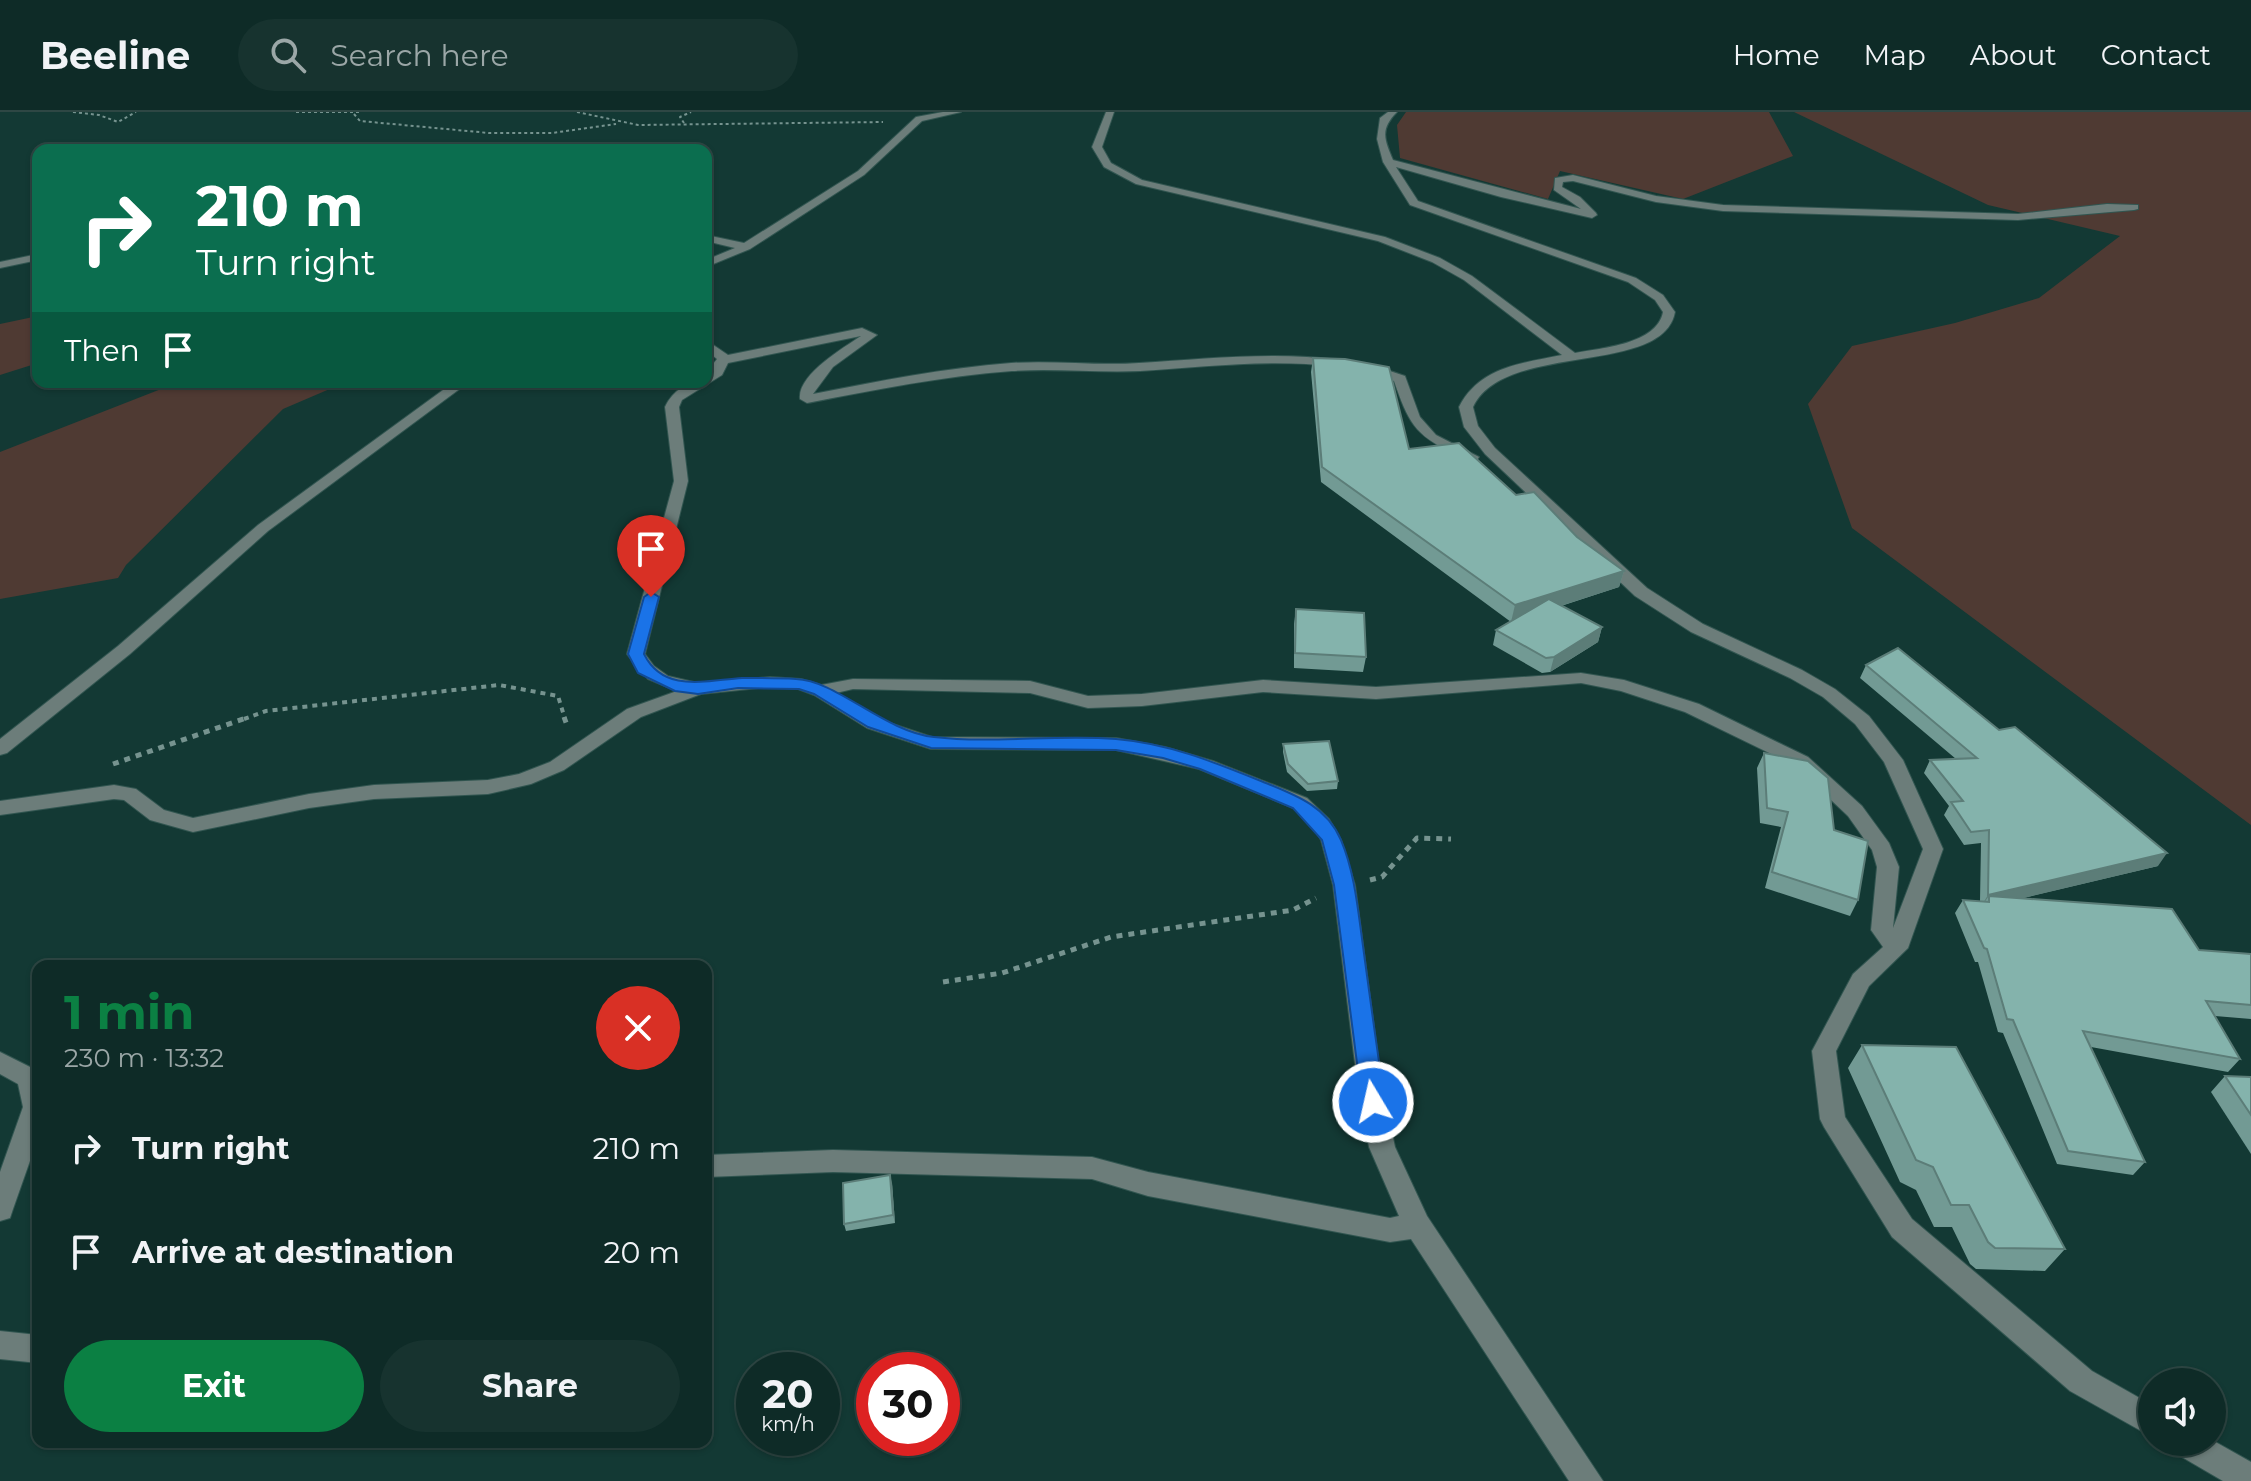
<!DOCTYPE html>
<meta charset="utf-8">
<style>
:root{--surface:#0e2b27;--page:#17332f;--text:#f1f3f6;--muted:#9ba7a7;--line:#2e4744;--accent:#0b8043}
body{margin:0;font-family:Montserrat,sans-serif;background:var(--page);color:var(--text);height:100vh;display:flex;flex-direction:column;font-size:30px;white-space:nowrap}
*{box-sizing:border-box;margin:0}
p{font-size:26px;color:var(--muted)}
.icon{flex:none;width:44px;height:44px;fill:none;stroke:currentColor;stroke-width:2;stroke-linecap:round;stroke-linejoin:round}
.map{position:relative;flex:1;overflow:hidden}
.details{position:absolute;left:32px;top:848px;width:680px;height:488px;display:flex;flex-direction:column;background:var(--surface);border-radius:16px;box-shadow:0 2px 6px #0004,0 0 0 2px var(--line)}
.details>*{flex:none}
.guide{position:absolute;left:32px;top:32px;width:680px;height:244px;border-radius:16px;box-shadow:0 2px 6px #0004,0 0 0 2px var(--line);background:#0b6e4f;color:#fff;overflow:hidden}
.tools{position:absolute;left:2138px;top:1256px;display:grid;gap:16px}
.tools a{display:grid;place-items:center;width:88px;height:88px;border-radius:50%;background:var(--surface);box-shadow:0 2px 6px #0004,0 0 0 2px var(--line);font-size:40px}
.speed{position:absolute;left:736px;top:1240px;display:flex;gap:16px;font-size:40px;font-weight:700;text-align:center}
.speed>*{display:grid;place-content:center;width:104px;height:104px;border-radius:50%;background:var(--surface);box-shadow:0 2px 6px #0004,0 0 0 2px var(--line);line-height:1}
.speed small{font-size:20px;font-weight:400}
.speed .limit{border:12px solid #d22;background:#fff;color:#111}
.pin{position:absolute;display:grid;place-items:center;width:68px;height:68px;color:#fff;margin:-82px -34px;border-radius:50% 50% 50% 0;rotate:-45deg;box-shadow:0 0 8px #0007}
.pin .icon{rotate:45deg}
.me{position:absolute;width:88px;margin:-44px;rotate:351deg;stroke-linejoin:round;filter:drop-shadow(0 0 6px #0008)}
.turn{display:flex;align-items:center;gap:28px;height:168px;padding:0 32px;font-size:36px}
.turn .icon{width:104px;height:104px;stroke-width:2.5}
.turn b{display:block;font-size:56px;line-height:68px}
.then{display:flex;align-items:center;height:76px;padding:0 32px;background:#0003;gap:16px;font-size:30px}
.round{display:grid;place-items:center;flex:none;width:84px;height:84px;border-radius:42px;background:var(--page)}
.headline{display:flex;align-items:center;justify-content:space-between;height:136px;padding:0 32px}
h1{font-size:48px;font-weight:700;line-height:60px;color:var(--accent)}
.primary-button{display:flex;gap:16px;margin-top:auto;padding:16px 32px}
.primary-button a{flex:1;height:92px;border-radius:48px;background:var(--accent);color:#fff;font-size:32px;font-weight:700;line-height:92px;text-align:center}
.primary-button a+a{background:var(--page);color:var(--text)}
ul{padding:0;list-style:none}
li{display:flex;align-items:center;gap:24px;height:104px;padding:0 32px}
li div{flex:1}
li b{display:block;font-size:30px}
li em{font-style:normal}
header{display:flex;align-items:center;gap:48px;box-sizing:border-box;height:112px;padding:0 40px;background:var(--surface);border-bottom:2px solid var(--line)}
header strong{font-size:38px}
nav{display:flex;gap:44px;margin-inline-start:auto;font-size:28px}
.search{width:560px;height:72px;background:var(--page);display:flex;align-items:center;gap:20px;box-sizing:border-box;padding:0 28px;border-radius:44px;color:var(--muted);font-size:30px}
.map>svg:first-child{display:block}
.green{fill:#4f3a33}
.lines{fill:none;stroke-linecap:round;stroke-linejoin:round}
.minor-casing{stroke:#315550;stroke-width:2}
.path-far2{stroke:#76938f;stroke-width:2;stroke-dasharray:3 3;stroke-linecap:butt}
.path-far1{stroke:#76938f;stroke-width:4;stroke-dasharray:5 5;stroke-linecap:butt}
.path{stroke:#76938f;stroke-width:5;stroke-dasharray:6 6;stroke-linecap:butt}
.minor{fill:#6c7d7a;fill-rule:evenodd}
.wall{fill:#729a94}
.shaded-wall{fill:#5c7d78}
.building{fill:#84b3ac;stroke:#5c7d78;stroke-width:2}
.route{fill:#1a73e8;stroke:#114b97;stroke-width:2}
</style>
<header>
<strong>Beeline</strong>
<div class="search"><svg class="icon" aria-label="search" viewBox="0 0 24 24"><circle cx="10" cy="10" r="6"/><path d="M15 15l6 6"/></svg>Search here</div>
<nav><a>Home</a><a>Map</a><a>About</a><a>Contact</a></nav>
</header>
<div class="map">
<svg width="2251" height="1369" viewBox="0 0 2251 1369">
<rect width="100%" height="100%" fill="#133934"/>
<!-- green -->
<g class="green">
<polygon points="1406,0 1769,0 1793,44 1683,87 1560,59 1548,87 1400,46 1397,13"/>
<polygon points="1794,0 2251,0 2251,713 1852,416 1808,292 1852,234 1955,211 2039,186 2120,124 1988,93"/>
<polygon points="38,204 38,251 0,263 0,212"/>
<polygon points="179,270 346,270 283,297 126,453 118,466 0,487 0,340"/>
</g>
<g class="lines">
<!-- minor casing -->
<g class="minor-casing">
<g id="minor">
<polygon points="943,0 961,0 922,9 864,63 750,137 706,155 706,148 735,136 706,129 706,123 744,131 858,59 916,5"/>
<path d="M1106 0H1114L1102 35 1111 51 1142 68 1385 125 1440 146 1472 164 1575 241C1602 236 1657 232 1663 200L1655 188 1628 170 1410 93 1383 50 1377 27 1380 6 1388 0H1397C1380 17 1384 27 1393 48L1581 97 1554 78 1555 66 1573 63 1656 84 1723 93 2018 102 2107 92 2138 93V97L2134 98 2018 108 1723 99 1656 90 1573 69 1563 70 1562 75 1580 85 1596 101 1597 103 1592 106 1501 85 1396 55 1418 89 1636 166 1663 183 1675 200C1663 265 1504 229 1473 295L1478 314 1495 336 1647 476 1703 512 1802 558 1835 577 1869 604 1903 648 1943 737 1908 836 1869 874 1836 939 1845 1005 1912 1107 2092 1259 2152 1293V1325L2070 1279 1892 1125 1824 1015 1820 1007 1812 939 1853 862 1883 835 1871 818 1877 755 1872 738 1848 704 1794 653 1685 600 1621 579 1581 571 1376 587 1263 580 1142 594 1088 596 1030 581 853 577 836 581 881 608 932 625 1116 626 1165 635 1213 649 1307 686 1329 707 1341 728 1355 773 1381 968 1395 1035 1427 1104 1603 1369H1569L1411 1127 1390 1130 1148 1084 1092 1067 833 1060 706 1065V1043L833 1038 1092 1045 1148 1060 1390 1106 1399 1104 1369 1035 1357 968 1333 773 1321 728 1314 716 1293 696 1199 657 1116 638 931 637 867 616 814 583 798 577 770 575 701 582 641 605 564 658 531 672 488 682 374 687 309 696 193 720 150 708 124 688 114 687 0 703V689L114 673 136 677 164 698 193 706 309 682 374 673 488 668 519 662 550 650 627 597 677 579 648 567 627 542 674 369 665 295C673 278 687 270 706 270V261L717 247 706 238V228L728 243 862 216 877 223 833 255 813 282C879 269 945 256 1011 251 1054 248 1097 254 1139 251 1226 246 1321 233 1405 264L1420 305 1436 323 1479 345 1477 348C1468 349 1461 345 1453 341 1414 323 1408 309 1394 269 1316 240 1222 254 1140 259 1097 261 1055 256 1012 259 943 264 875 278 807 291L800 287C797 263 843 236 861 224L728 251 722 263 682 288 679 295 688 369 645 542 654 554 668 564 698 571 770 565 801 567 821 573 853 567 1030 569 1088 584 1142 582 1263 568 1376 575 1581 561 1624 568 1699 592 1808 645 1862 694 1889 731 1899 755 1893 816 1923 737 1884 650 1855 612 1823 585 1790 566 1691 520 1635 484 1485 342 1464 315 1459 295C1479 255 1522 251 1562 243L1464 168 1432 150 1378 129 1136 72 1104 55 1092 35Z"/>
<polygon points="38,142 38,148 0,156 0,150"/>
<polygon points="454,270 469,270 268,419 130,542 7,641 0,643 0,627 118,534 258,413"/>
<polygon points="0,940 38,959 38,1026 13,1097 10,1106 0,1109 0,1060 23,995 18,972 0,962"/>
<polygon points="0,1219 38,1223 38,1251 0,1247"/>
<polygon points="2212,1328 2251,1350 2251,1369 2223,1369 2175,1341 2171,1330"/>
</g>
</g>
<!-- path-far2 -->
<g class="path-far2">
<polyline points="73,0 99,3 118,10 136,0"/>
<polyline points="296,0 362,0"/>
<polyline points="577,0 638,13 883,10"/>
<polyline points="354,2 360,9 489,21 552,21 616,12"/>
<polyline points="684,11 680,5 691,0"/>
</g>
<!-- path-far1 -->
<polyline class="path-far1" points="244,607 266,599 499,573 558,584 565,607"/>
<!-- path -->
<g class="path">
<polyline points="564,605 568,616"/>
<polyline points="113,652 249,605"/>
<polyline points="1370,768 1382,765 1417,726 1451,727"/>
<polyline points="943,870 1002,861 1111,825 1293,798 1316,786"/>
</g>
<!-- minor -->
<use href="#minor" class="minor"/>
</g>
<!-- wall -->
<g class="wall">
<polygon points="1313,246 1409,337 1516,383 1624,459 1619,475 1561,494 1602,515 1598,530 1550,560 1542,561 1493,533 1496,518 1511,510 1321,370 1311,260"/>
<polygon points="1296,497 1366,545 1363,560 1294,556 1294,512"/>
<polygon points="1866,553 2158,754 2023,786 2199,838 2251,842 2251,907 2215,904 2240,947 2228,960 2091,935 2145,1050 2133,1063 2057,1052 2003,921 1998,920 1978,850 1975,850 1955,801 1963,788 1980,789 1981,731 1964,733 1944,703 1949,694 1924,661 1930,648 1956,647 1860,566"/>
<polygon points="1283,632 1338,669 1337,677 1307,679 1287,660 1283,640"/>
<polygon points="1764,641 1834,718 1858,788 1850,804 1765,776 1781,715 1760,711 1757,656"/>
<polygon points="1862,933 2065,1137 2045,1159 1976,1157 1970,1152 1952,1115 1934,1115 1916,1078 1900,1070 1848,956"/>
<polygon points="2225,964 2251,965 2251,1042 2211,980"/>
<polygon points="892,1071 895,1111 846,1119 844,1112"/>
</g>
<!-- shaded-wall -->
<g class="shaded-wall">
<polygon points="1624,459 1619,475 1511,510 1515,493"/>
<polygon points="1602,515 1598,530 1550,560 1554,545"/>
<polygon points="2167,741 2158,754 1986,795 1989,790 1989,784 1980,796 1988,783"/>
<polygon points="890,1063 892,1071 895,1111 893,1103"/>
</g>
<!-- building -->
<g class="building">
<polygon points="1313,246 1345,247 1389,255 1409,337 1459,331 1516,383 1534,380 1577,425 1624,459 1515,493 1322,355"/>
<polygon points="1549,487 1602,515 1554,545 1546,546 1496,518"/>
<polygon points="1296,497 1364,501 1366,545 1295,541"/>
<polygon points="1898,536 1999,618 2015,615 2167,741 1988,783 1989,718 1971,720 1951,690 1963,689 1930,648 1977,646 1866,553"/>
<polygon points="1329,629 1338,669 1308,672 1288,652 1283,632"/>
<polygon points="1764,641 1808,649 1828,666 1834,718 1868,729 1858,788 1772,760 1788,700 1767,696"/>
<polygon points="1989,784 2172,797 2199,838 2251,842 2251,893 2206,889 2240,947 2083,919 2145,1050 2068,1039 2013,908 2007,907 1987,837 1984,836 1963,788 1989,790"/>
<polygon points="1862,933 1956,935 2065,1137 1995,1136 1988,1130 1969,1093 1951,1093 1933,1055 1916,1048"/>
<polygon points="2225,964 2251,965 2251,1003"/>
<polygon points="890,1063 893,1103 844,1112 843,1071"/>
</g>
<!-- route -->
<path class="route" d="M651 480 659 485 644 542C664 582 707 568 742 566 760 566 778 566 796 567 836 568 885 620 934 625 994 632 1056 622 1116 627 1167 631 1214 650 1261 669 1293 682 1326 693 1341 728 1355 761 1358 799 1363 834 1370 886 1377 938 1385 990L1381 997 1373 1000 1365 997 1362 990 1334 773 1322 728 1293 696 1200 657 1163 646 1116 638 931 636 868 615 814 582 799 577 738 576 698 582 675 579 638 561 628 542 644 485Z"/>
</svg>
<div class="tools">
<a><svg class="icon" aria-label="sound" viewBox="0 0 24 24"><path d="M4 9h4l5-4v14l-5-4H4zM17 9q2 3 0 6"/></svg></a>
</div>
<div class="speed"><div>20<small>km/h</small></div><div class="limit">30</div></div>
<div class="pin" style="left:651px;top:485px;background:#d93025"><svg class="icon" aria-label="arrive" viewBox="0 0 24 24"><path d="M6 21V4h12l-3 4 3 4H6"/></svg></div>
<svg class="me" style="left:1373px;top:990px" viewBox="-20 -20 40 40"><circle r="17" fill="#1a73e8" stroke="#fff" stroke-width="3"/><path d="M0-11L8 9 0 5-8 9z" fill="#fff"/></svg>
<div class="guide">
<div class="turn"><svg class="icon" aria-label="right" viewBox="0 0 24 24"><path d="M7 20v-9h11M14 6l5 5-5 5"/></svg><div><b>210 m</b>Turn right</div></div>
<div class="then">Then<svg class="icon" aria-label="arrive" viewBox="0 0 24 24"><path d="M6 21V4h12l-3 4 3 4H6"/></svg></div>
</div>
<section class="details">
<div class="headline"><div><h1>1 min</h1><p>230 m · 13:32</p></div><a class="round" style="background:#d93025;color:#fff"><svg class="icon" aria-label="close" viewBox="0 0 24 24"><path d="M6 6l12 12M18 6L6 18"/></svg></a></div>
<ul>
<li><svg class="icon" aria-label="right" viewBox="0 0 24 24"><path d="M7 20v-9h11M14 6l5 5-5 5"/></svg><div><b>Turn right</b></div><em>210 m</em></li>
<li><svg class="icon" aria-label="arrive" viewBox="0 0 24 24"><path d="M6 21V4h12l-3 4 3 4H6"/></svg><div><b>Arrive at destination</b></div><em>20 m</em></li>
</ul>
<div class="primary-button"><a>Exit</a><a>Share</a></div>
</section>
</div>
